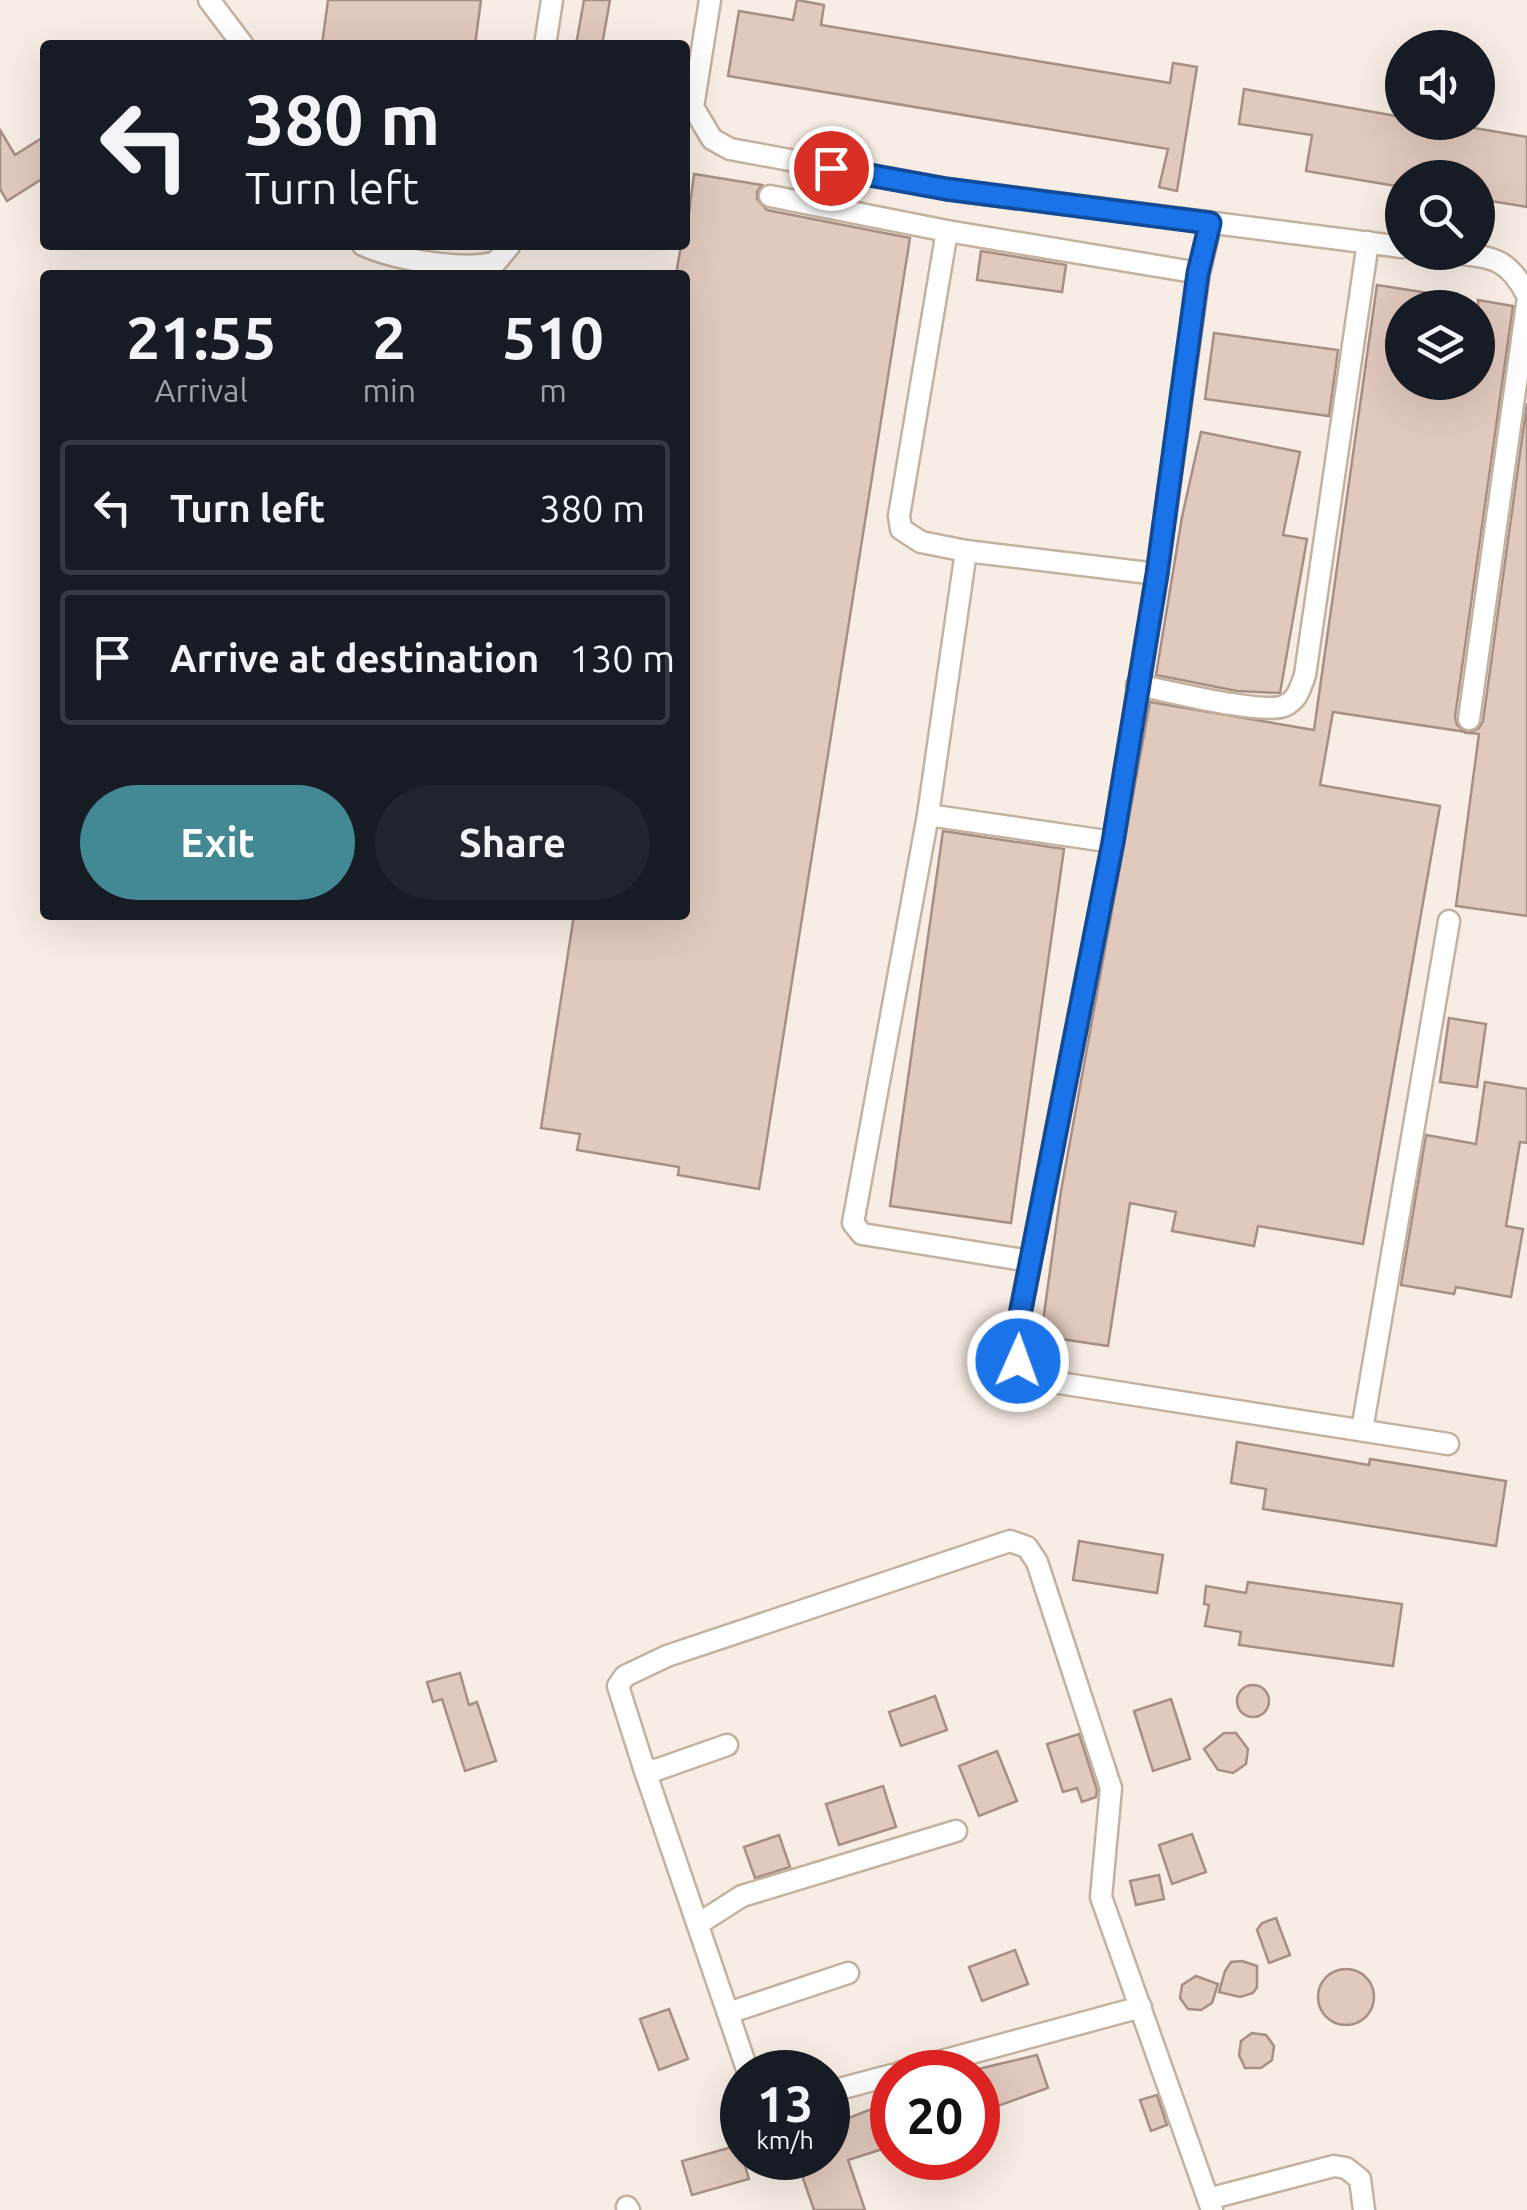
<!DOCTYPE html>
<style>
:root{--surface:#171b24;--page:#20242c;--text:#f1f3f6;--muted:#9ea1a6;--line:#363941;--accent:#438993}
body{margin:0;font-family:Ubuntu,sans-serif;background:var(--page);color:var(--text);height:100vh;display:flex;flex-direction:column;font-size:38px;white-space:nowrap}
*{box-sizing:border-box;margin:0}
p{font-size:32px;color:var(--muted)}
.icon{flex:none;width:55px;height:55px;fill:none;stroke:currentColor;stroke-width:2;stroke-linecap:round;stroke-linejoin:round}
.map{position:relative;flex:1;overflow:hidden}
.details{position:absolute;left:40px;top:270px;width:650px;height:650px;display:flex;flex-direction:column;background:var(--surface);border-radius:10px;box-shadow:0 10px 40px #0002}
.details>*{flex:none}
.guide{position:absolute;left:40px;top:40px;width:650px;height:210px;border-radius:10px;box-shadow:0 10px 40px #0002;background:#171b24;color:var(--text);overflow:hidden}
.controls{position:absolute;left:1385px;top:30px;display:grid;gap:20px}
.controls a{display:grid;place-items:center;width:110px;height:110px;border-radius:50%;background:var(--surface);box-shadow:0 10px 40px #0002;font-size:50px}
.speed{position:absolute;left:720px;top:2050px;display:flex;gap:20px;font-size:50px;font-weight:700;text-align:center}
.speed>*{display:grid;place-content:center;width:130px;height:130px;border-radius:50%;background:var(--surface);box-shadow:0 10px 40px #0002;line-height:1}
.speed small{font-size:25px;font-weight:400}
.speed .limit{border:15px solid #d22;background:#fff;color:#111}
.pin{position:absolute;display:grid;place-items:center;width:85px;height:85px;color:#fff;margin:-42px;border:5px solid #fff;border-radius:50%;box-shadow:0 2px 10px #0007}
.me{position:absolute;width:110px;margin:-55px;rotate:2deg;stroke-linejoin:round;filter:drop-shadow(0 0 8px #0008)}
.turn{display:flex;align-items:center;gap:35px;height:210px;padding:0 40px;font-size:45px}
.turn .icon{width:130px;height:130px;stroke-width:2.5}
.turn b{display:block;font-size:70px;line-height:85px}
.eta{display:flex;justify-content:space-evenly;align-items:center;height:170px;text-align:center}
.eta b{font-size:60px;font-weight:700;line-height:70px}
.cta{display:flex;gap:20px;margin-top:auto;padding:20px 40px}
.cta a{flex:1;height:115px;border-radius:60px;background:var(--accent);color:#fff;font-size:40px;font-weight:700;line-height:115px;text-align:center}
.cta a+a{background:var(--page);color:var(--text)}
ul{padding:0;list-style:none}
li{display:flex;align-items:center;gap:30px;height:135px;margin:0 20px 15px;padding:0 20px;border:5px solid var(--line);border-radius:10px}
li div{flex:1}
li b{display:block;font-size:38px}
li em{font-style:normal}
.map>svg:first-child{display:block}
.built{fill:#f7ede4;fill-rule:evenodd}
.building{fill:#e2c9be;stroke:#a78f85;stroke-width:2.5}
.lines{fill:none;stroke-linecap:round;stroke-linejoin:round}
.minor-casing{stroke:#c4b2a0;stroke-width:25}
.minor{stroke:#fff;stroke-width:20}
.route-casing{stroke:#114b97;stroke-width:25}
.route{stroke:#1a73e8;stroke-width:18}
</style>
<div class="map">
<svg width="1527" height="2210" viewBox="0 0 1527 2210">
<rect width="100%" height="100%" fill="#fffbf7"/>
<!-- built -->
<path class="built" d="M0 0H1527V2210H0ZM45 45H685V245H45ZM1402 48H1478V122H1402ZM1402 178H1478V252H1402ZM45 275H685V915H45ZM1402 308H1478V382H1402ZM742 2072H828V2158H742ZM892 2072H978V2158H892Z"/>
<!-- building -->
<g class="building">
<polygon points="328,0 481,0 475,45 322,45"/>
<polygon points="584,0 610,0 602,45 576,45"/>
<polygon points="797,0 824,5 821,25 1170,83 1173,63 1197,67 1177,191 1159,187 1168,149 728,76 739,11 793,20"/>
<polygon points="1244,89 1402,117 1402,122 1439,122 1527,137 1527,207 1478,199 1478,178 1402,178 1402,187 1306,171 1312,135 1239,124"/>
<polygon points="0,130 15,155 45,136 45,177 7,201 0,189"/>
<polygon points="694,174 762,185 757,192 757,199 767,210 910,238 759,1189 678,1175 679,1167 577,1150 580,1134 541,1128 574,915 685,915 685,275 676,275 681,245 685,245"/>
<polygon points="981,251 1066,265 1062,292 977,280"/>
<polygon points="1377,285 1461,298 1460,308 1402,308 1402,382 1478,382 1478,300 1513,306 1455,717 1457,725 1466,732 1333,712 1320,785 1440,806 1363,1244 1258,1226 1254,1246 1172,1231 1176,1212 1130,1203 1108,1346 1041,1336 1061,1191 1150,702 1314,730"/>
<polygon points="1214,333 1338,350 1329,416 1205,399"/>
<polygon points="1527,403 1527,916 1456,906 1479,734 1468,733 1479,728 1483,721"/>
<polygon points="1201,432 1300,452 1283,535 1307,539 1280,693 1237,691 1156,675 1182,517"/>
<polygon points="943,831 1064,849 1011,1223 890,1206"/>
<polygon points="1449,1018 1486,1024 1477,1087 1440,1082"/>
<polygon points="1485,1082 1527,1089 1527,1143 1520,1142 1506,1226 1523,1229 1511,1297 1456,1287 1454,1294 1401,1285 1426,1135 1476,1144"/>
<polygon points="1237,1442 1369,1465 1370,1459 1506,1481 1496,1546 1263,1509 1266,1489 1231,1483"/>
<polygon points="1079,1541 1163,1555 1157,1593 1073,1580"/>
<polygon points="1248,1582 1402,1604 1393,1666 1239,1645 1241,1632 1205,1626 1209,1605 1204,1604 1206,1586 1246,1593"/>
<polygon points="460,1673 469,1705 477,1702 496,1761 465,1771 442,1699 433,1702 427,1682"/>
<circle cx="1253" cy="1701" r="16"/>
<polygon points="935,1696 947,1730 901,1746 889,1712"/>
<polygon points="1171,1699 1190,1759 1153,1771 1134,1711"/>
<polygon points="1224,1733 1236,1733 1248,1749 1246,1764 1233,1773 1218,1770 1204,1749"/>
<polygon points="1079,1734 1097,1790 1096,1797 1082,1802 1077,1788 1063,1792 1047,1744"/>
<polygon points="997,1751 1017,1801 979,1816 959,1766"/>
<polygon points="883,1786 896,1827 839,1845 826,1804"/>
<polygon points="1192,1834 1206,1872 1172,1884 1159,1845"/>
<polygon points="779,1835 790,1867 755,1878 744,1847"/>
<polygon points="1159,1875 1164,1899 1136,1905 1130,1881"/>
<polygon points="1276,1918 1290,1955 1269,1963 1257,1930 1262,1923"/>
<polygon points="1015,1950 1028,1984 982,2001 969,1967"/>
<polygon points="1242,1961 1257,1966 1257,1987 1253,1993 1240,1997 1219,1992 1225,1971 1231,1962"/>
<circle cx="1346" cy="1997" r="28"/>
<polygon points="1196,1976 1218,1984 1212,2003 1201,2010 1188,2009 1180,1998 1182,1985"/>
<polygon points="669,2009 688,2059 659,2070 640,2019"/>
<polygon points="1252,2033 1266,2035 1274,2046 1272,2060 1261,2068 1245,2068 1239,2055 1241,2041"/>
<polygon points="1037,2055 1048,2088 978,2113 978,2069"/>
<polygon points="1157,2095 1167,2125 1151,2131 1140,2100"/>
<polygon points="892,2101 892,2146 848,2160 865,2210 814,2210 796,2158 828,2158 828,2126"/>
<polygon points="739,2145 749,2179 692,2195 682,2161"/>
</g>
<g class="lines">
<!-- minor casing -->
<g class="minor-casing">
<g id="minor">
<polyline points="209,0 243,45"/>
<polyline points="710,0 693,107 712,139 730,149 947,189 1402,247"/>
<polyline points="545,45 552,0"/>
<polyline points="770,196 947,231 1199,273"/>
<path d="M1211 223 1199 273 1157 574 1113 842 1015 1340C1019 1366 1027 1375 1053 1382L1448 1444"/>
<polyline points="947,231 899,516 901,529 921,542 966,551 1157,574"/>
<path d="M363 245C394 259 464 272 496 262L510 245"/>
<path d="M1447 252C1489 258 1506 254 1527 295"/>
<polyline points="966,551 928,815 853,1223 862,1234 1030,1261"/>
<path d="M1137 685C1165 690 1261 715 1284 706 1298 700 1300 688 1305 675L1368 242"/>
<polyline points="1469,719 1527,304"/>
<polyline points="928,815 1113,842"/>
<polyline points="1362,1430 1449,921"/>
<polyline points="727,1745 656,1770 644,1768 618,1686 625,1676 667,1656 1010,1541 1027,1547 1037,1562 1111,1788 1101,1897 1212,2210"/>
<polyline points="644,1768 748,2072"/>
<polyline points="698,1924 742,1896 956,1831"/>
<polyline points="728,2013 848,1973"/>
<polyline points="901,2072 1141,2007"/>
<polyline points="828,2092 892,2075"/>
<polyline points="1208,2199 1334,2166 1346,2168 1360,2179 1364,2210"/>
<polyline points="627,2207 629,2210"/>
</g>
</g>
<!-- minor -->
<use href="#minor" class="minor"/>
</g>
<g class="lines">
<!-- route casing -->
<g class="route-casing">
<polyline id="route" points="831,168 946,189 1210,223 1198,273 1157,574 1113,842 1015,1340 1018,1361"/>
</g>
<!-- route -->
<use href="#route" class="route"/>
</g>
</svg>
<div class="controls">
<a><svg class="icon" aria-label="sound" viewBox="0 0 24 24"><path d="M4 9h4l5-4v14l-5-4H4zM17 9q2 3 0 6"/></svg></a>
<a><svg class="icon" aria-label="search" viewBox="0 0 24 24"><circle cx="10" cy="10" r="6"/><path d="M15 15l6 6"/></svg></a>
<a><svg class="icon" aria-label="layers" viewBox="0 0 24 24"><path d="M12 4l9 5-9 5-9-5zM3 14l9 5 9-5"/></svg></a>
</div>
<div class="speed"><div>13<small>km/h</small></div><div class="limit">20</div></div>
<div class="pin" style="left:831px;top:168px;background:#d93025"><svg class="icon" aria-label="arrive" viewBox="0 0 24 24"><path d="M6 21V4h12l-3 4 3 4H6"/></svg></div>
<svg class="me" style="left:1018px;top:1361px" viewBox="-20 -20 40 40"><circle r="17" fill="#1a73e8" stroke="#fff" stroke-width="3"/><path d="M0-11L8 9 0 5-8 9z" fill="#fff"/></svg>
<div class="guide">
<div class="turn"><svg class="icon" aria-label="left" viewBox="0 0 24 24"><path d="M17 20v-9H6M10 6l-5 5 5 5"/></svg><div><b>380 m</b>Turn left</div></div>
</div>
<section class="details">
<div class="eta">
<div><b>21:55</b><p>Arrival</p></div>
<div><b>2</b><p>min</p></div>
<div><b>510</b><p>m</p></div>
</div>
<ul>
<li><svg class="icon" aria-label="left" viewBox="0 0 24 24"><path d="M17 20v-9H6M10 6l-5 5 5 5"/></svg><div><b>Turn left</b></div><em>380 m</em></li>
<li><svg class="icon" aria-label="arrive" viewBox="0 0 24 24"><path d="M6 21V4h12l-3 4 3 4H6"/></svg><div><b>Arrive at destination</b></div><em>130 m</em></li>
</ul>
<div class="cta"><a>Exit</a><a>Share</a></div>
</section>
</div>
